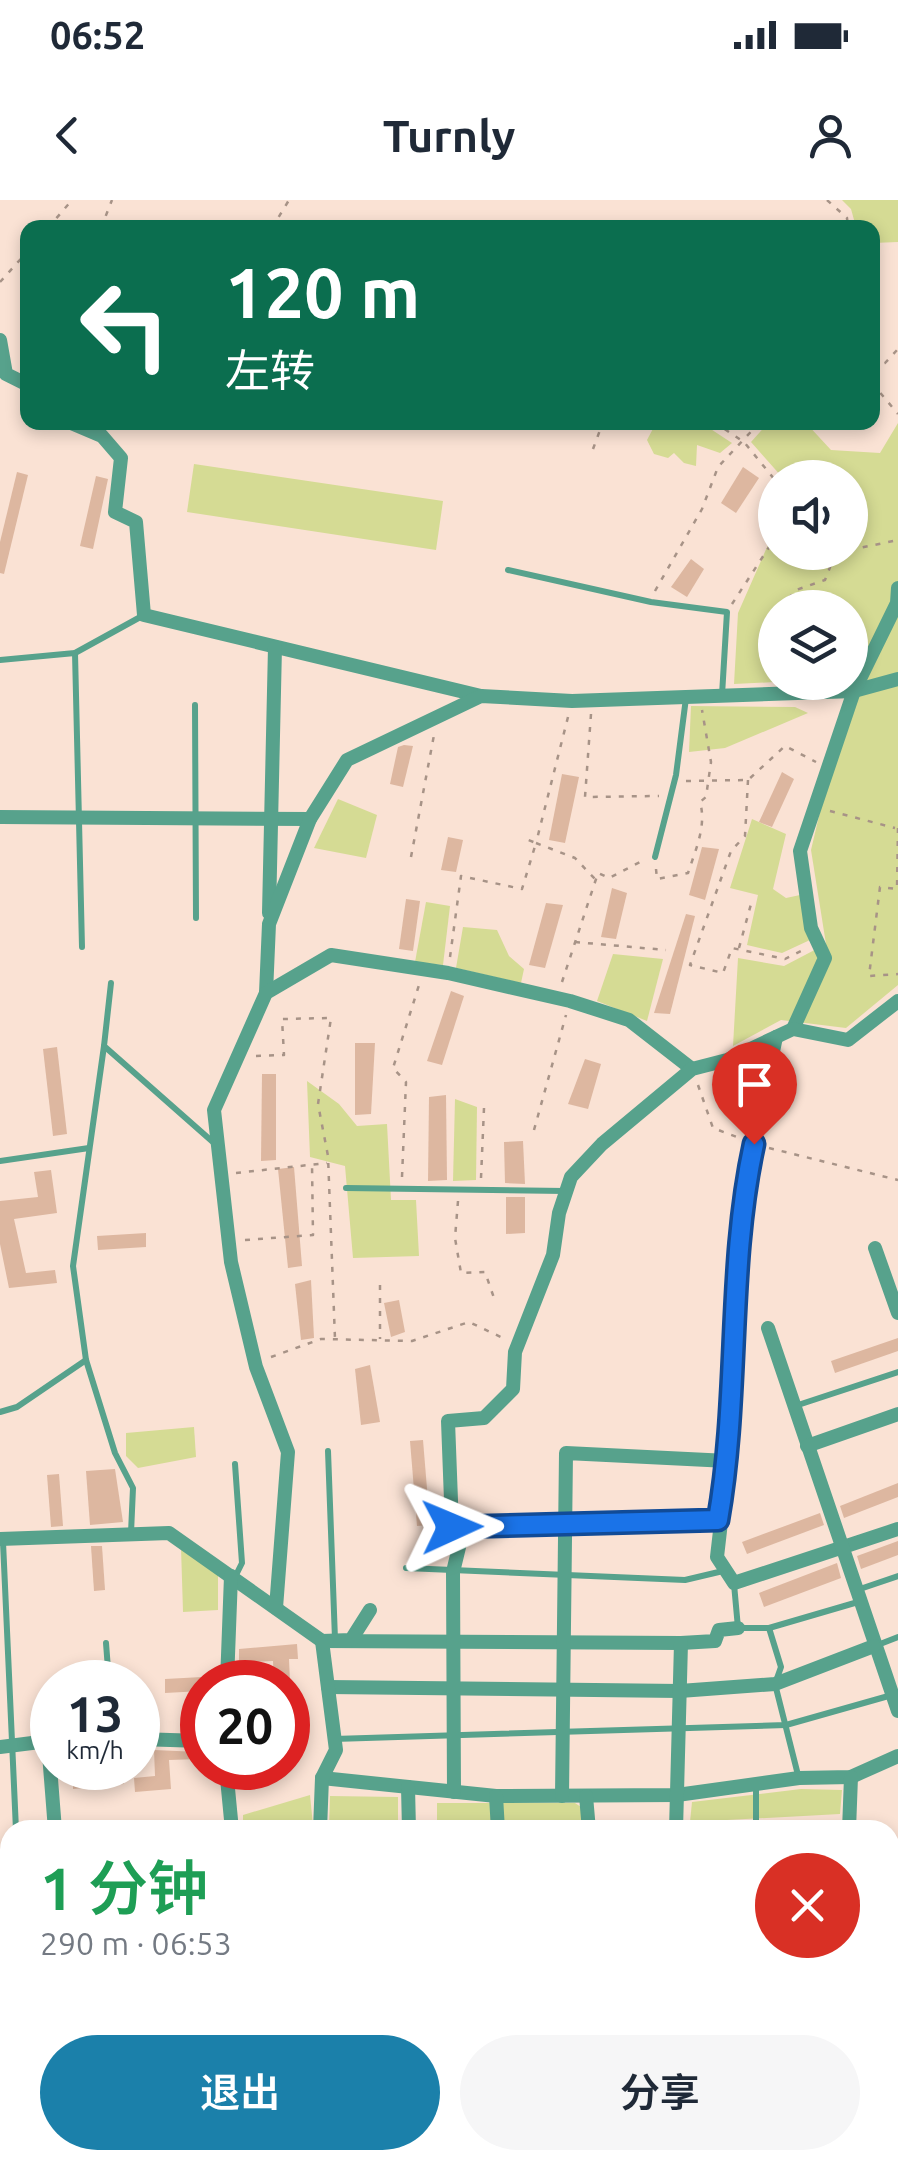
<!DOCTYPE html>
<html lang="zh">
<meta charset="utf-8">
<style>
:root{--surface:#fff;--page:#f6f6f7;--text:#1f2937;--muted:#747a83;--accent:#1b80aa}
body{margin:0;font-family:Ubuntu,"Noto Sans SC",sans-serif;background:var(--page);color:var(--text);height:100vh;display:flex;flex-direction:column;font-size:38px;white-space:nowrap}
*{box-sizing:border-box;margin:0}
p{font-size:32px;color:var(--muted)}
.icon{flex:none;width:55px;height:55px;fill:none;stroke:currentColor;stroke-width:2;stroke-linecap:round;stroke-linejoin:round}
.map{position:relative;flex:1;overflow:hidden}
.drawer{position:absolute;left:0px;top:1620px;width:900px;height:350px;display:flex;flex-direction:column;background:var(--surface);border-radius:30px 30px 0 0;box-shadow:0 5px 15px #0003}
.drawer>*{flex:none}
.guide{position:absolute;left:20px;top:20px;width:860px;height:210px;border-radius:20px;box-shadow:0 5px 15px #0003;background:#0b6e4f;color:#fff;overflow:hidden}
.fabs{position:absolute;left:758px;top:260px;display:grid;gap:20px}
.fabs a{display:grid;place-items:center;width:110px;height:110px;border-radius:50%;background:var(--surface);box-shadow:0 5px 15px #0003;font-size:50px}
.speed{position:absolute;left:30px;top:1460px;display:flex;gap:20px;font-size:50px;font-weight:700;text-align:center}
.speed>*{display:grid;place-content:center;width:130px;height:130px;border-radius:50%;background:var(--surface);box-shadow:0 5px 15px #0003;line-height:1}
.speed small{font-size:25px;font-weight:400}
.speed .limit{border:15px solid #d22;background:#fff;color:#111}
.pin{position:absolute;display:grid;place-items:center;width:85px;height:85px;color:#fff;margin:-102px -42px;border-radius:50% 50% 50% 0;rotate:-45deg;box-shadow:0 0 10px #0007}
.pin .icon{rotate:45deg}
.me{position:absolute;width:110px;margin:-55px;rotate:89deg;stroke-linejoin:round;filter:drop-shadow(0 0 8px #0008)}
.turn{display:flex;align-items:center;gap:35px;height:210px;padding:0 40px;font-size:45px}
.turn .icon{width:130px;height:130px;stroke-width:2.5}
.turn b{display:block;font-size:70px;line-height:85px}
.round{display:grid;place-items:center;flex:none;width:105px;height:105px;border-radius:52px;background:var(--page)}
.summary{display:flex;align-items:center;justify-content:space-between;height:170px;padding:0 40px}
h1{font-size:60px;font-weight:600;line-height:75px;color:#1e9e55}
.cta{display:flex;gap:20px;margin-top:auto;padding:20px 40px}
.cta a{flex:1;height:115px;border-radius:60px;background:var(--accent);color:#fff;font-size:40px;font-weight:600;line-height:115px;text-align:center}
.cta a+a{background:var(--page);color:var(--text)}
.status{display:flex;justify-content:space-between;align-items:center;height:70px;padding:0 50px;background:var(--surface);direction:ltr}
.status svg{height:28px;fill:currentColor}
header{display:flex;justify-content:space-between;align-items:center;height:130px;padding:0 40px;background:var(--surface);font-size:45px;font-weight:600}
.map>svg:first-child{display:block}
.green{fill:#d5db94}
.building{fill:#ddb7a0}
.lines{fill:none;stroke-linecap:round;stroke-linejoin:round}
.path{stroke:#a79387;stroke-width:2.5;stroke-dasharray:5 8;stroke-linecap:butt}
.service{stroke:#57a28c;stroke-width:6}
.minor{stroke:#57a28c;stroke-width:14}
.route-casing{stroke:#114b97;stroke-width:25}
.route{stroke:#1a73e8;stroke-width:18}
</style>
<div class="status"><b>06:52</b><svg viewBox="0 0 49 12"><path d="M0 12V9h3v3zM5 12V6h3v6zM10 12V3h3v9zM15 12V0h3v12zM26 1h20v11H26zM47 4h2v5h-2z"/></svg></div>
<header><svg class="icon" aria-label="back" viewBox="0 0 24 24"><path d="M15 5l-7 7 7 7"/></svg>Turnly<svg class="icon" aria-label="person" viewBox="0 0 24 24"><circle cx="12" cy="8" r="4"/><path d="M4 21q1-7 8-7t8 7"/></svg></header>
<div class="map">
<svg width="898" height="1970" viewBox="0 0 898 1970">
<rect width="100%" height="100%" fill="#fae2d4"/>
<!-- green -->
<g class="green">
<polygon points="842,0 898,0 898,42 873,43 872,28 856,27 851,9"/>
<polygon points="700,222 732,243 720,253 697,245 696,266 684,263 674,253 668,258 654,254 647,240 656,223"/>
<polygon points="768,223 806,223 831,250 880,253 898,223 898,785 846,828 781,820 733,846 738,758 784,766 826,744 811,650 851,480 850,408 775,408 775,482 734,484 738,413 775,329 775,352 850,352 850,278 782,277 751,242"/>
<polygon points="194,264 443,301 436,350 187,312"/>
<polygon points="691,506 795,507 808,513 725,548 689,552"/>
<polygon points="338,599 377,615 366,658 314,648"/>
<polygon points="752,619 786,634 773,689 786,698 800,695 810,740 782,753 747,745 758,695 730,688"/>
<polygon points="426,702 450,706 443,765 415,762"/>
<polygon points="463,727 497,730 509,756 524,769 521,783 456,768"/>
<polygon points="613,754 663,759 647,821 597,801"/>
<polygon points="307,881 339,904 357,926 387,924 391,1000 416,1000 419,1056 353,1058 345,966 310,957"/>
<polygon points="455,899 477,907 476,980 453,981"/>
<polygon points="194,1227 196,1257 138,1268 126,1256 126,1233"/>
<polygon points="181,1348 218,1375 218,1410 183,1412"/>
<polygon points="801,1589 842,1590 840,1614 690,1622 692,1602"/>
<polygon points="310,1595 313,1625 243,1628 243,1615"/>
<polygon points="330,1596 398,1597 398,1626 329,1627"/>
<polygon points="437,1603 575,1603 584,1609 584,1627 437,1630"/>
</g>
<!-- building -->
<g class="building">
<polygon points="743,267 759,278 736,313 721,303"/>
<polygon points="17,272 28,275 4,374 0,373 0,342"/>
<polygon points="96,276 108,279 93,349 80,346"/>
<polygon points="691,359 704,369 687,397 671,387"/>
<polygon points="404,545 413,546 403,587 390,584 398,547"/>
<polygon points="782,572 794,579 772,627 759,622"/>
<polygon points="562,574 579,577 565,643 549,640"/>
<polygon points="448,637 463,640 456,672 441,670"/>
<polygon points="702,647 719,649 705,700 689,695"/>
<polygon points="612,688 627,693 616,739 601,737"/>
<polygon points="406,699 420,701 413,751 399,749"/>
<polygon points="546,703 563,705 545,768 529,765"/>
<polygon points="686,714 695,716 670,814 654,813"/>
<polygon points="451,791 464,796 442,865 427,861"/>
<polygon points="355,843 375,843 371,914 355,915"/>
<polygon points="57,847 67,934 53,936 43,849"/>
<polygon points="585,859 601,864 588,909 568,904"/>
<polygon points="262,874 276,874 276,960 261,961"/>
<polygon points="446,895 447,980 428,981 429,897"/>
<polygon points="523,941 525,984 505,983 504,942"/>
<polygon points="294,967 302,1066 288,1068 278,969"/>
<polygon points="51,970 57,1013 14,1019 26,1073 55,1070 57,1083 9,1088 0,1044 0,1001 38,997 34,972"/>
<polygon points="506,997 525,997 525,1033 506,1034"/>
<polygon points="146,1033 146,1047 98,1050 97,1036"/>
<polygon points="311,1080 314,1138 301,1140 295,1084"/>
<polygon points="399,1100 405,1132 391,1137 384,1103"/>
<polygon points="898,1138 898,1151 835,1173 831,1161"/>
<polygon points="370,1165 380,1222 361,1225 355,1169"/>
<polygon points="423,1240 430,1325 417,1326 410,1241"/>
<polygon points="115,1269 123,1322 90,1325 86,1271"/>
<polygon points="59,1274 63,1326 51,1327 47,1275"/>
<polygon points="898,1283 898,1297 844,1318 840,1306"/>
<polygon points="820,1313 824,1325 747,1354 742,1342"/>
<polygon points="898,1341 898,1355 861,1369 857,1356"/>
<polygon points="91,1346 102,1346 105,1390 94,1391"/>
<polygon points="837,1363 841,1378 764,1407 759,1393"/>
<polygon points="297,1444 298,1459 289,1459 290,1482 274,1482 273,1461 239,1463 239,1449"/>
<polygon points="202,1477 202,1491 165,1493 165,1479"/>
<polygon points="154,1550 199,1552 200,1559 169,1560 171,1589 135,1592 134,1578 155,1576"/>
<polygon points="123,1572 124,1584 73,1589 73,1577"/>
</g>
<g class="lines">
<!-- path -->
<g class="path">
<polyline points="827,0 847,18 848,28"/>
<polyline points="48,28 72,0"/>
<polyline points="101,28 112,0"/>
<polyline points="272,28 289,0"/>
<polyline points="0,82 28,51"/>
<polyline points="872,167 885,163 898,149"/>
<polyline points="872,183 898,214"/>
<polyline points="714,222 744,242 775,280"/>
<polyline points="593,249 603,222"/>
<polyline points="850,350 898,340"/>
<polyline points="655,391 702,309 718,267 760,222"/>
<polyline points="732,404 775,338"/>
<polyline points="780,408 796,390 825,380 836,352"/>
<polyline points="774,414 775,413"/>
<polyline points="591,514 585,597 659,596"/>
<polyline points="568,517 536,643 575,658 595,679"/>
<polyline points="748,580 745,636 731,651 690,765 723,773 732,748 785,759 803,750"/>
<polyline points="686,581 748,580 785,546 816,562"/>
<polyline points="830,611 895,628"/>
<polyline points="898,628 897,689 880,687 869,776 898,774"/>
<polyline points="411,657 434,535"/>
<path d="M656 669 657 679 688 673C695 651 707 626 700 602L706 597 711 562 702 510"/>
<polyline points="575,742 666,750"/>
<polyline points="739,748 751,704"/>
<polyline points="450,757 461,676 522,689 536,643 523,638"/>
<polyline points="562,782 598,673 609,678 644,660"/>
<polyline points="256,856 284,855 282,819 331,818 318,904 328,956 335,1139"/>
<polyline points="698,885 713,928 742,939"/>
<polyline points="534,930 566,815"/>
<polyline points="769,948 898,980"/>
<polyline points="236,973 327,963"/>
<polyline points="402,977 406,882 393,868 419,785"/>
<polyline points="481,978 484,908"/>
<polyline points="458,1001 455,1038 461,1073 485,1072 494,1098"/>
<polyline points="245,1040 313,1035 312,964"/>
<polyline points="380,1085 380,1139"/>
<polyline points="271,1157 321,1139 412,1141 469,1122 503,1138"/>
</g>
<!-- service -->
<g class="service">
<polyline points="508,370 651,402 727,412 722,495"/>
<polyline points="75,453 82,747"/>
<polyline points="0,460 75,453 144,415"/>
<polyline points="195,505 196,718"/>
<polyline points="655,657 676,575 686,498"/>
<polyline points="111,783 104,846 214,943"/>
<polyline points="104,846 73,1066 86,1160 115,1253 133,1288 131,1333"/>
<polyline points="0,961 89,948"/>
<polyline points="346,988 565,991"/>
<polyline points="795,1206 898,1172"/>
<polyline points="0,1212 17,1207 86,1160"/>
<polyline points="328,1251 335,1439"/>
<polyline points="454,1327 718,1320"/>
<polyline points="3,1342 16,1630"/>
<polyline points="406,1368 685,1380 723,1371"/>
<polyline points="234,1379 242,1363 235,1264"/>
<polyline points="734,1384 738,1428 769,1428 781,1467 775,1484 798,1575"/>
<polyline points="857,1390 898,1376"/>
<polyline points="769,1428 858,1402"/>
<polyline points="106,1443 109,1482"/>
<polyline points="875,1446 898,1437"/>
<polyline points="334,1539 786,1525 892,1495"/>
<polyline points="756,1585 756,1630"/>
<polyline points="890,1652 898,1651"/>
<polyline points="0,1681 10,1683"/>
<polyline points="675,1960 679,1970"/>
<polyline points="414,1970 415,1960"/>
</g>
<!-- minor -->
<g class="minor">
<polyline points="0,140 6,174 28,185"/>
<polyline points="69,222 102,236 121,258 115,312 136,322 144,415 481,496"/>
<polyline points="0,617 310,619"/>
<polyline points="269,713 275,447"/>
<polyline points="266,793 269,724 310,619 347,560 481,496 572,501 854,491 898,479"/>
<polyline points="793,829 825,758 811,728 800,651 854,491 897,403 898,388"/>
<polyline points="776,837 743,995 728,1261 717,1357 734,1383 898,1329"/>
<polyline points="875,1048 898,1113"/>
<polyline points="768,1128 898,1511"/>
<polyline points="807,1246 898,1214"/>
<polyline points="0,1339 169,1333 322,1441 681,1443 715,1441 719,1430 738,1428"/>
<polyline points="276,1408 288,1252 256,1167 231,1062 214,910 266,793 331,755 448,773 570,801 629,820 692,869"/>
<polyline points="227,1482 231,1376"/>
<polyline points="328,1487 680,1491 775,1484 874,1446"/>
<polyline points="138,1539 202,1541"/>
<polyline points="0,1547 48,1541 55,1630"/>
<polyline points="226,1568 232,1630"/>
<polyline points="322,1578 496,1596 677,1595 799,1578 851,1577 898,1556"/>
<polyline points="408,1587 409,1630"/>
<polyline points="454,1592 453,1372 460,1343 452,1327 448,1221 484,1218 513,1189 515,1152 553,1055 559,1013 571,977 602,944 692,869 727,860 793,829 848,840 898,801"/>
<polyline points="496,1596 498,1630"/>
<polyline points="562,1596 566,1253 728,1261"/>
<polyline points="586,1596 589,1630"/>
<polyline points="320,1630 322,1578 336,1550 322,1441 351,1440 370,1410"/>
<polyline points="676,1630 681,1443"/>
<polyline points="849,1630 851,1577"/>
<polyline points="890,1712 898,1710"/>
<polyline points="890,1776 898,1773"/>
<polyline points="0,1796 10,1796"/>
<polyline points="890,1836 898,1835"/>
<polyline points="0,1926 10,1925"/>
<polyline points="890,1932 898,1932"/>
<polyline points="592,1960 593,1970"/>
<polyline points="475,1970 476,1960"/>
</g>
</g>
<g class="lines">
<!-- route casing -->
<g class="route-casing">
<path id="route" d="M452 1327 718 1320C740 1196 727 1067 754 944"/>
</g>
<!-- route -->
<use href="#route" class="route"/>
</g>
</svg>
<div class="fabs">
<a><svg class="icon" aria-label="sound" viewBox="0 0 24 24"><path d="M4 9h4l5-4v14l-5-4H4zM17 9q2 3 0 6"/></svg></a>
<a><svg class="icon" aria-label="layers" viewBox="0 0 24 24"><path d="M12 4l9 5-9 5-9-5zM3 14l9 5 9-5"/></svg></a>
</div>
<div class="speed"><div>13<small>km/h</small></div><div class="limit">20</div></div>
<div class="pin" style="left:754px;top:944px;background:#d93025"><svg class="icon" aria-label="arrive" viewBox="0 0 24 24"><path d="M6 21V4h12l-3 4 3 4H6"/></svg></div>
<svg class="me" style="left:452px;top:1327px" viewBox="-20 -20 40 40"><path d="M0-17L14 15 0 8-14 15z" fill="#1a73e8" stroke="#fff" stroke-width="4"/></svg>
<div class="guide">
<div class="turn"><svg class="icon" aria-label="left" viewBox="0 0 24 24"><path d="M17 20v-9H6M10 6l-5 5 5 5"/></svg><div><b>120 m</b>左转</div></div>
</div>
<section class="drawer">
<div class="summary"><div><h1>1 分钟</h1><p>290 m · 06:53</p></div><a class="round" style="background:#d93025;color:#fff"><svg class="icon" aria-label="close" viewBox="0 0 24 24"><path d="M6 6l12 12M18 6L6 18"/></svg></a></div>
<div class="cta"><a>退出</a><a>分享</a></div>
</section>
</div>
